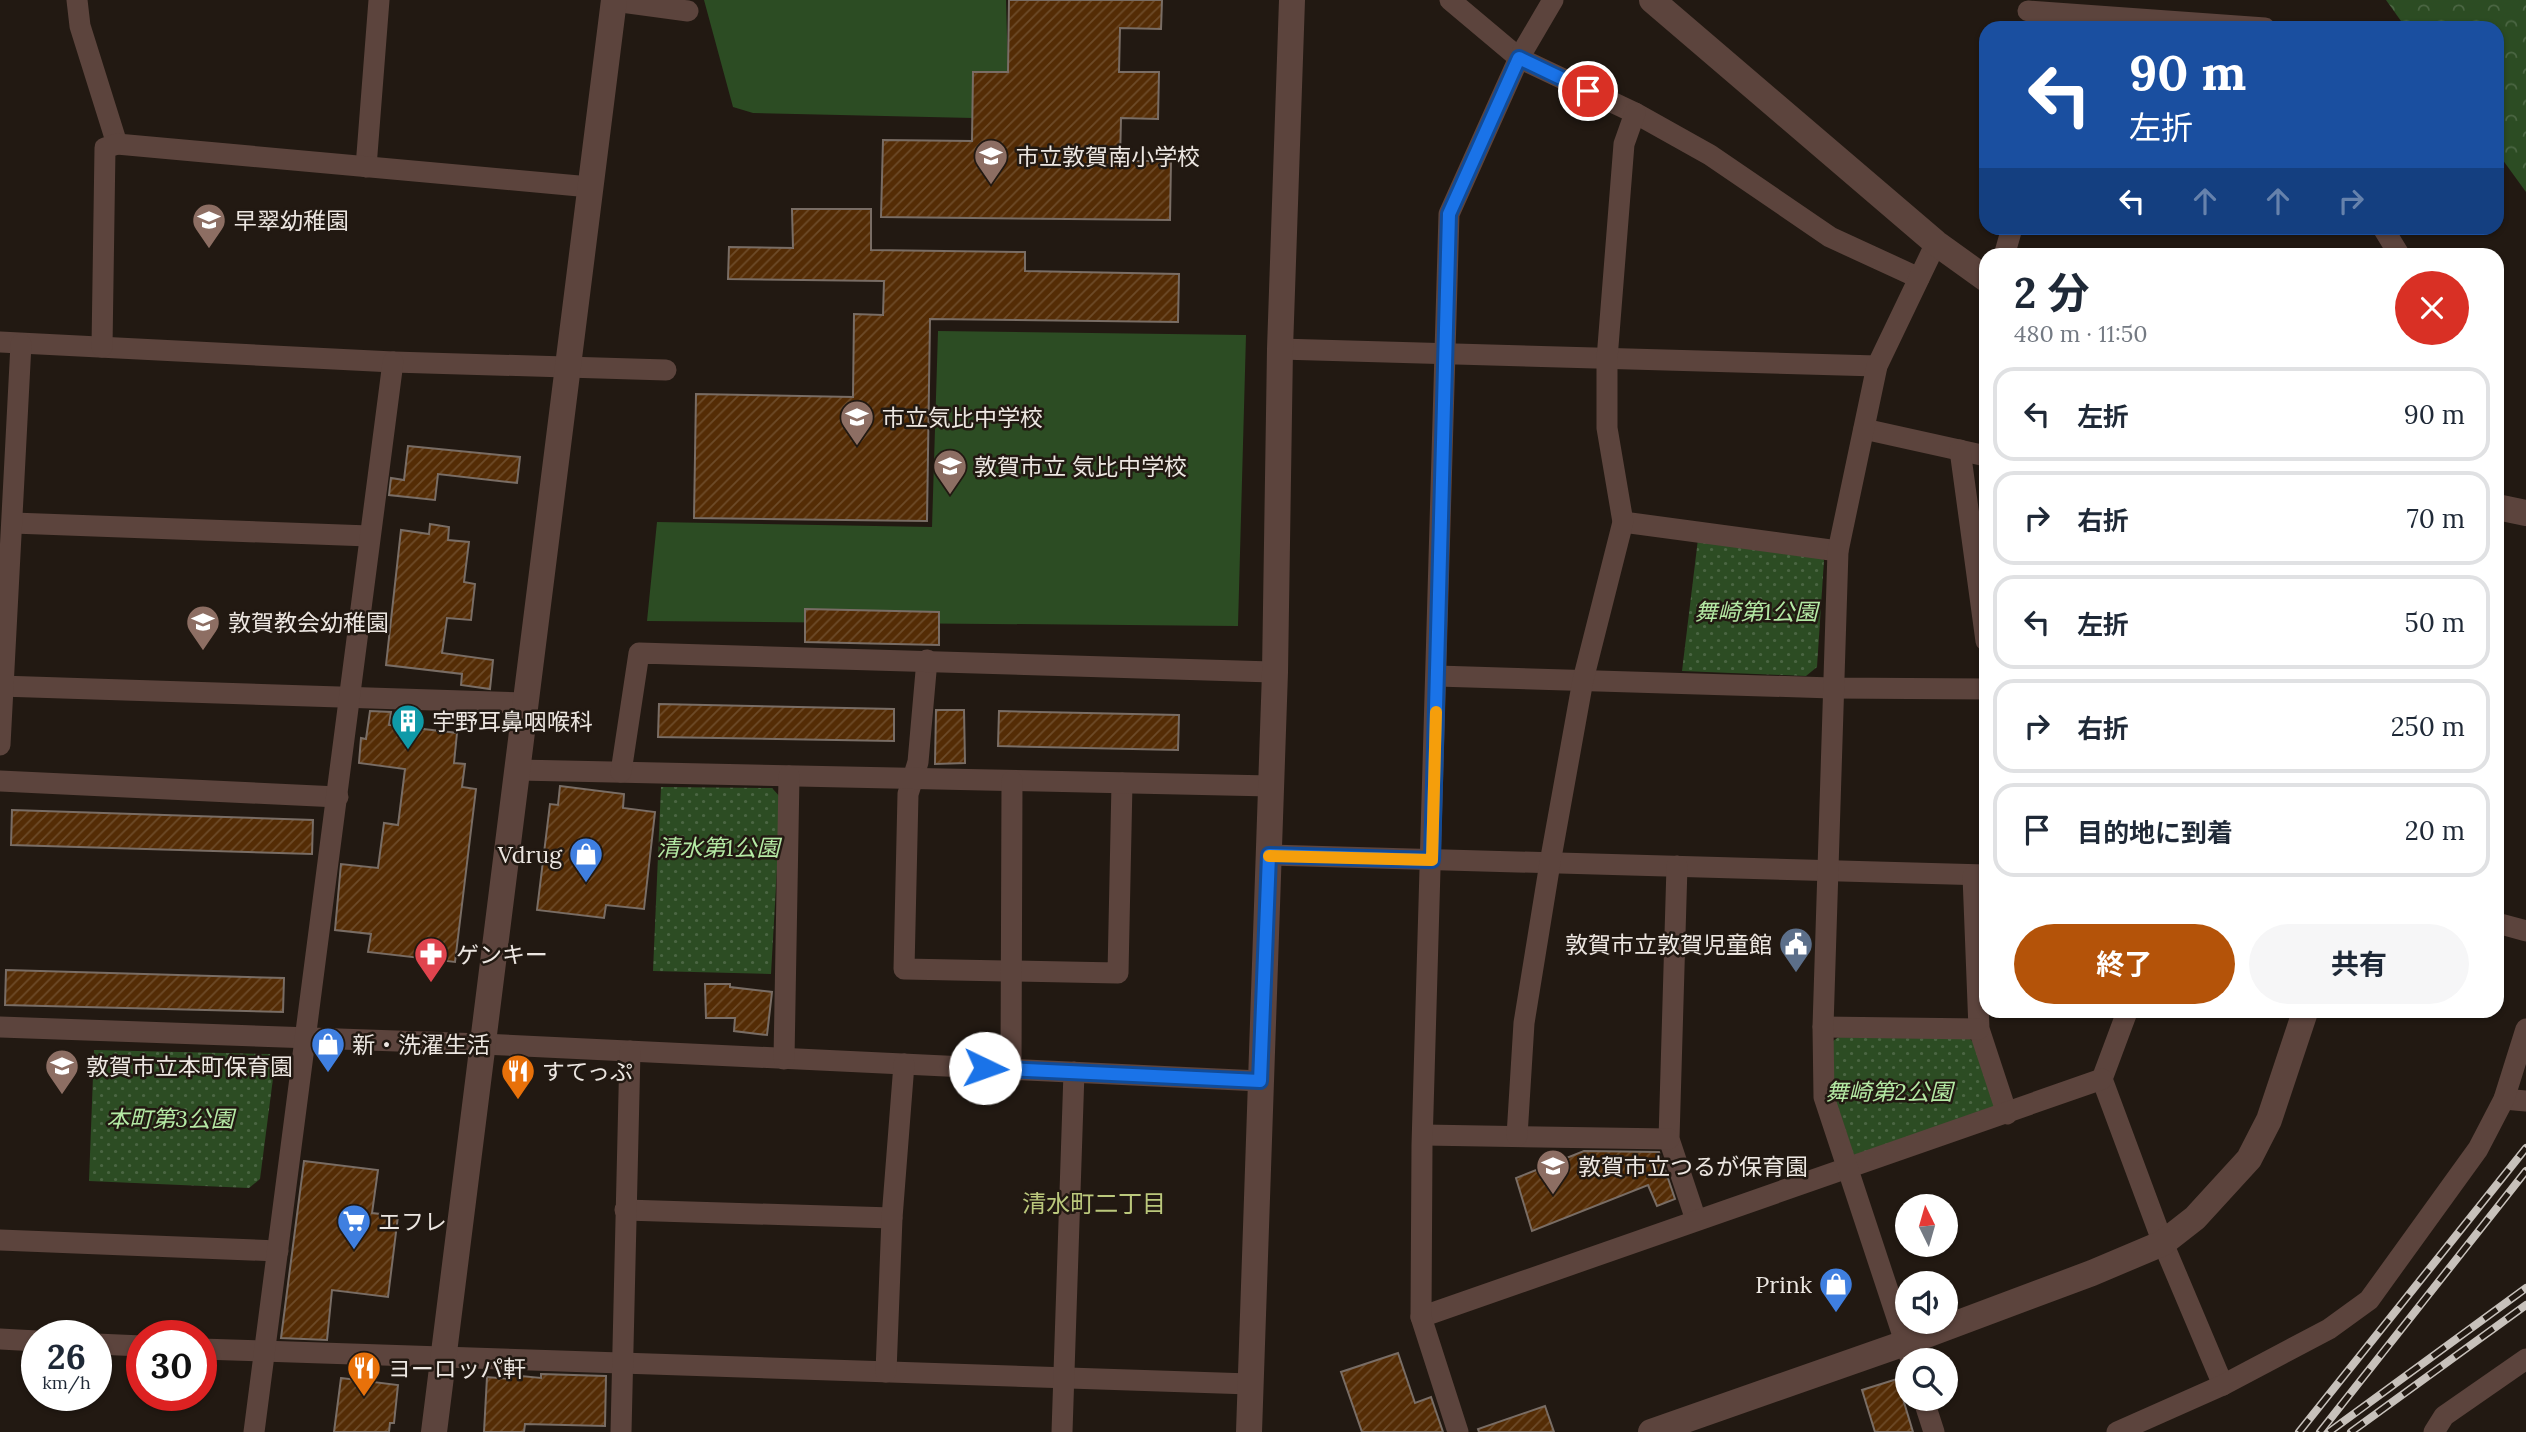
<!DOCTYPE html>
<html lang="ja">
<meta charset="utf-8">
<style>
:root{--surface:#fff;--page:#f6f6f7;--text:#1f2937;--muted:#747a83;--line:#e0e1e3;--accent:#b45309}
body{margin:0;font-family:Lora,"Noto Sans JP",serif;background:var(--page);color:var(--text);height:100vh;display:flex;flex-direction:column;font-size:26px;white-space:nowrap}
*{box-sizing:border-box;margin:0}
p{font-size:23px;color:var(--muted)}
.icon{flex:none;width:38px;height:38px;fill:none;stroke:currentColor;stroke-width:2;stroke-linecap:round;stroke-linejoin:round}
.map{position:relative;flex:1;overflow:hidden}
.sheet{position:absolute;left:1979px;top:248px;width:525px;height:770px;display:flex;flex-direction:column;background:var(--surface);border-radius:21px;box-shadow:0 2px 5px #0004}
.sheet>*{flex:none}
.hud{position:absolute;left:1979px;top:21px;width:525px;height:214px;border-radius:21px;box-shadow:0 2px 5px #0004;background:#1a4fa0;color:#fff;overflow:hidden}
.needle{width:46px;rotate:355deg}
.controls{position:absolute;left:1895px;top:1194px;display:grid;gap:14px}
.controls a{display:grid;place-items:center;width:63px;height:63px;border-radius:50%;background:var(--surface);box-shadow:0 2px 5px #0004;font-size:35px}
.speed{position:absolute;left:21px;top:1320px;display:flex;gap:14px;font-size:35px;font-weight:700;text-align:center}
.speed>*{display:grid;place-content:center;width:91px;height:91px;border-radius:50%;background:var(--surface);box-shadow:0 2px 5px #0004;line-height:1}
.speed small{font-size:18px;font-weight:400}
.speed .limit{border:10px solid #d22;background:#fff;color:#111}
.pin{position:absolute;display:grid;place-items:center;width:60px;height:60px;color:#fff;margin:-30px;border:4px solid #fff;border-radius:50%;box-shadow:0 2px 7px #0007}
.me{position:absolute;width:77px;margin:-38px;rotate:93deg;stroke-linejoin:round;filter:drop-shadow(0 0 5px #0008)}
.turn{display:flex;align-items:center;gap:24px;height:147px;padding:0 35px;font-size:32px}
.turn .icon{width:91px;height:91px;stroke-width:2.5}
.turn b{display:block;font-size:49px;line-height:60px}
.lanes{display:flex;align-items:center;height:66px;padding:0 35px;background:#0003;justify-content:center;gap:35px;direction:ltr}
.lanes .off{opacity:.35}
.round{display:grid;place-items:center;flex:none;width:74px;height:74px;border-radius:37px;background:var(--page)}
.head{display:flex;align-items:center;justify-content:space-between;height:119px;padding:0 35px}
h1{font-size:42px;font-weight:700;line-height:52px}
.cta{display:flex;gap:14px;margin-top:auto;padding:14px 35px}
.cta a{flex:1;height:80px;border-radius:42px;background:var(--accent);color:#fff;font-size:28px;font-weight:700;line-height:80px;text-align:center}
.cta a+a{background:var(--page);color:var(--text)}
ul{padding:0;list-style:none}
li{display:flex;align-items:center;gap:21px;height:94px;margin:0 14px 10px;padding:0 21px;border:4px solid var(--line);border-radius:21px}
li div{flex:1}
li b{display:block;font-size:26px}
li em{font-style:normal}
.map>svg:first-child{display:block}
.grass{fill:url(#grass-dots)}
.forest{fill:url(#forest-crowns)}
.pitch{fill:#2c4c23}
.building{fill:url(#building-hatch);stroke:#796d65;stroke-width:2}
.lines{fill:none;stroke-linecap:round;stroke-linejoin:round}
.minor{stroke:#5c443d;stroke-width:21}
.tertiary{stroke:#5c443d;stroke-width:26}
.rail-casing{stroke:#c7c1bb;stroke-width:8}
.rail{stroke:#221912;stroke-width:5;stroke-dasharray:16;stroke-linecap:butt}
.route-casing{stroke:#114b97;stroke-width:18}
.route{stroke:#1a73e8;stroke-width:12}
.slow{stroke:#f59e0b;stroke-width:12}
.labels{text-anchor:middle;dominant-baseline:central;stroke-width:5;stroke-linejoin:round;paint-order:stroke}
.poi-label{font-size:23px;fill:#ece6e1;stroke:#221912;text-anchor:start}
.park-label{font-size:23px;font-style:italic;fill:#b4e9a4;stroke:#221912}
.neighbourhood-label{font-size:24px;fill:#bbc87c;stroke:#221912}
</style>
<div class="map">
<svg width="2526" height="1432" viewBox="0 0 2526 1432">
<defs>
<pattern id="grass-dots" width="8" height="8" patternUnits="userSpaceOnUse" patternTransform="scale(1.75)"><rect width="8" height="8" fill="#2c4c23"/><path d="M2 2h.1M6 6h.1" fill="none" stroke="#4b6643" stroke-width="1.8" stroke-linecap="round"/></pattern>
<pattern id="forest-crowns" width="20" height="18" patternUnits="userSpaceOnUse" patternTransform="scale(1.75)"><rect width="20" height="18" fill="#2c4c23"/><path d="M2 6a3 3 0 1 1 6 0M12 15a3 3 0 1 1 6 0" fill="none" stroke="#4b6643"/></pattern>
<pattern id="building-hatch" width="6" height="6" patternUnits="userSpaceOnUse" patternTransform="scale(1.75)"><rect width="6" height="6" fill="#542c05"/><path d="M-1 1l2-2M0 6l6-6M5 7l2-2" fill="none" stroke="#6d4b29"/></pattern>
</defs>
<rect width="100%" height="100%" fill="#221912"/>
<!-- grass -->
<g class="grass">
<polygon points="1698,539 1818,554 1824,560 1817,667 1806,676 1682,671"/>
<polygon points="661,787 772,788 781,798 771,974 653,971"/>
<polygon points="1840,1036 1968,1037 1974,1043 1996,1106 1853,1156 1833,1098 1833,1041"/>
<polygon points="94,1050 270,1054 275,1063 260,1179 249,1188 89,1181"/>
</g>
<!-- forest -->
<polygon class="forest" points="2386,0 2526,0 2526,192 2497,152 2497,28 2406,28"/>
<!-- pitch -->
<g class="pitch">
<polygon points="704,0 1006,0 1008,72 973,72 973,118 753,113 733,107"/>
<polygon points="938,331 1246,335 1238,626 647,621 657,522 932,527"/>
</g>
<!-- building -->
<g class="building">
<polygon points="1009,0 1162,0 1161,29 1120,28 1119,72 1159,72 1158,119 1121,118 1120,161 1171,161 1170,220 881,217 883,140 972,141 973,72 1008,72"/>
<polygon points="792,209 871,209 871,250 1025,252 1025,271 1179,274 1178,322 930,319 927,521 694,518 696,394 853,397 854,314 883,315 884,281 728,279 729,247 793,248"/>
<polygon points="408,446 520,457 517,483 438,474 435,500 389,495 391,478 404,480"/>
<polygon points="430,524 449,527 448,540 469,542 464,582 475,584 471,620 447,618 442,653 493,660 490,689 461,685 462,674 386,665 401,530 429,534"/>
<polygon points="805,609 939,612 939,645 805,642"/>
<polygon points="659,704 894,709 894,741 658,737"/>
<polygon points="936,710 964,710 965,763 935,764"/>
<polygon points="370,711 391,712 389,725 457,733 454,763 465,764 462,787 476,789 455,962 368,952 371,934 335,930 341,864 378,868 384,823 398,825 405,769 359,763 361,738 366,739"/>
<polygon points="999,711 1179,715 1178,750 998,746"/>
<polygon points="560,786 624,794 623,808 655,812 644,909 606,905 604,918 537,910 550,804 558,805"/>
<polygon points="12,810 313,820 312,854 11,845"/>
<polygon points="6,970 284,978 283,1012 5,1005"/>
<polygon points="705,984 730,984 730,987 772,992 767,1035 734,1031 735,1018 706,1018"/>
<polygon points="1584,1151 1659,1152 1675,1199 1657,1206 1648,1185 1532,1231 1516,1178"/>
<polygon points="304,1161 378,1170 372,1213 398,1216 388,1297 332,1290 327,1340 281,1338"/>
<polygon points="1398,1353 1415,1403 1431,1397 1443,1432 1362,1432 1341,1372"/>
<polygon points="541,1374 606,1376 605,1426 525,1424 524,1432 484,1432 487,1377 510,1379 511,1375 541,1378"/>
<polygon points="341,1378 398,1385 394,1423 390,1423 389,1432 334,1432"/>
<polygon points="1897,1379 1913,1432 1875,1432 1862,1390"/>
<polygon points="1545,1406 1554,1432 1479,1432 1478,1429"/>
</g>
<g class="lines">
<!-- minor -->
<g class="minor">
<polyline points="77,0 80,26 117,144"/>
<polyline points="1450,0 1519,58 1635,113 1710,155 1830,237 1919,278"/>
<polyline points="614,1 688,11"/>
<polyline points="2028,11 2265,28"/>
<polyline points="366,167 379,0"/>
<polyline points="2383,228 2400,256"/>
<polyline points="2004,256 2012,228"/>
<polyline points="0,342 393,362 666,370"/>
<polyline points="102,347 105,148 117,144 590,187"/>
<polyline points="1280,349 1877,366"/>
<polyline points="1864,429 1986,456"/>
<polyline points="1960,450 1986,641"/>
<polyline points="1623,522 1838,551"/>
<polyline points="13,523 369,536"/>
<polyline points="927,660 918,762 908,794 904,969 1118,973 1122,783"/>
<polyline points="1437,676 1832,688 1986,689"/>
<polyline points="0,686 525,703"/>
<polyline points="0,745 21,344"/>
<polyline points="518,770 1271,786"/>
<polyline points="621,772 639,653 1275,672"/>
<polyline points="0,781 338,797"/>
<polyline points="1269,855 1986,875"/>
<polyline points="1677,866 1669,1139 1696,1220"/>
<polyline points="1973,876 1979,1029 2007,1114"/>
<polyline points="2497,923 2526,931"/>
<polyline points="2127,1012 2102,1079 2163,1243 2223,1385"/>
<polyline points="0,1027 482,1044 1260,1081"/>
<polyline points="1823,1027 1979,1029"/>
<polyline points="784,1059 789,776"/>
<polyline points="1011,1070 1012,781"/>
<polyline points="2504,1099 2526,1101"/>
<polyline points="1424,1135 1669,1139"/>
<polyline points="1517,1136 1524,1023 1550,863 1583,680 1623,522 1607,428 1607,359 1624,144 1635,113"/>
<polyline points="625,1210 892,1218"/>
<polyline points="0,1240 278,1251"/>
<polyline points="1421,1317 2102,1079"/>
<polyline points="0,1339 37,1341"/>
<polyline points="96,1344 142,1346"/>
<polyline points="201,1349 1250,1384"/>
<polyline points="1911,1360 1824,1097 1823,1027 1838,551 1877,366 1936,243"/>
<polyline points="886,1372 892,1218 904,1064"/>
<polyline points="1923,1398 1934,1432"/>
<polyline points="254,1432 393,362"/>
<polyline points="621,1432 630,1051"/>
<polyline points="1062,1432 1074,1072"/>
<polyline points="1458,1432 1421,1317 1422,1145 1449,214 1519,58 1553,0"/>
<polyline points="2117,1432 2223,1385 2329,1329 2369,1300 2478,1149 2504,1099 2526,1029"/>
<polyline points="2434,1432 2444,1416 2526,1359"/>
</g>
<!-- tertiary -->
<g class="tertiary">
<polyline points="1652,0 1936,243 1986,279"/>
<polyline points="2497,507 2526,513"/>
<polyline points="434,1432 614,0"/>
<polyline points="1249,1432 1275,672 1280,349 1292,0"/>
<polyline points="1651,1432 1905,1343 2092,1273 2163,1243 2195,1218 2249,1159 2269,1120 2305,1012"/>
</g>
<!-- rail casing -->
<g class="rail-casing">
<g id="rail">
<polyline points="2299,1432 2526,1148"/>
<polyline points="2320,1432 2526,1171"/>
<polyline points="2329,1432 2526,1288"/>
<polyline points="2351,1432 2526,1305"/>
</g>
</g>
<!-- rail -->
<use href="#rail" class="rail"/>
</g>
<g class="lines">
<!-- route casing -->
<g class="route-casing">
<polyline id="route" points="985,1068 1260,1081 1269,855 1432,860 1449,214 1519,58 1588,91"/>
</g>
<!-- route -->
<use href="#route" class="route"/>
<!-- slow -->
<polyline class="slow" points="1269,856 1432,860 1436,712"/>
</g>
<!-- icons -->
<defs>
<g id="school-pin" transform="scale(1.75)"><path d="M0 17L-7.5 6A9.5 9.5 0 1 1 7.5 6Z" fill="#8d6e63" stroke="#221912"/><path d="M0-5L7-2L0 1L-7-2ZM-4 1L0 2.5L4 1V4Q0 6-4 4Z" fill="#fff"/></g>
<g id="building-pin" transform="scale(1.75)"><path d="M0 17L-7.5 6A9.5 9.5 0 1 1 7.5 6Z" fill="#0f9aa8" stroke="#221912"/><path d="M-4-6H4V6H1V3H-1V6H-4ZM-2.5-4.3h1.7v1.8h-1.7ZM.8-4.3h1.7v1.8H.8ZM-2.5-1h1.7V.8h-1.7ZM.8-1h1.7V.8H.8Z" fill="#fff"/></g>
<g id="shop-pin" transform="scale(1.75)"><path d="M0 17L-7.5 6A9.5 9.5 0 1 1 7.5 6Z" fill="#3f7fe0" stroke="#221912"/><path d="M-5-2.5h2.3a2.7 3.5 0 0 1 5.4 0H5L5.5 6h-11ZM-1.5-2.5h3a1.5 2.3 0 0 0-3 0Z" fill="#fff"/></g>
<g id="civic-pin" transform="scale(1.75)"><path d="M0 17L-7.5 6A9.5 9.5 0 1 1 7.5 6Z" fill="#5c6f8a" stroke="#221912"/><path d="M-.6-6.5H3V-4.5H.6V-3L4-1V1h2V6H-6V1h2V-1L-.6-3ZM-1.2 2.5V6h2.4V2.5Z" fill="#fff"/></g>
<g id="pharmacy-pin" transform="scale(1.75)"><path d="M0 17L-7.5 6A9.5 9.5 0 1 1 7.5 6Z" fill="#e0444e" stroke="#221912"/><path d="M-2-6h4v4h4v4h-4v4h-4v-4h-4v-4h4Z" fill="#fff"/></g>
<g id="restaurant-pin" transform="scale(1.75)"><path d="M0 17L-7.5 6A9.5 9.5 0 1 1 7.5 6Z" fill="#e8710a" stroke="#221912"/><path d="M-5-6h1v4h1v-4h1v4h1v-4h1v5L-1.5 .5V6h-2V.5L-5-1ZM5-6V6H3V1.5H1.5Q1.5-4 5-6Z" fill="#fff"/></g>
<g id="supermarket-pin" transform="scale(1.75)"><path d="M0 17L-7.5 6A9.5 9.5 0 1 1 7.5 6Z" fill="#3f7fe0" stroke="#221912"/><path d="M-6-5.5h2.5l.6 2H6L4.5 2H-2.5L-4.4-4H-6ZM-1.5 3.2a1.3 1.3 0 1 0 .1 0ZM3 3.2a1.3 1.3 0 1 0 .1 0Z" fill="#fff"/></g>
</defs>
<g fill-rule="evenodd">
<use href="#school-pin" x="991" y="156"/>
<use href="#school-pin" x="209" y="220"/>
<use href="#school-pin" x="857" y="417"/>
<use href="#school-pin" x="950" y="466"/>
<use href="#school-pin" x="203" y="622"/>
<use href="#building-pin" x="408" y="721"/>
<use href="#shop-pin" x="586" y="854"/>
<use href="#civic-pin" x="1796" y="944"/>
<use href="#pharmacy-pin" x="431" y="954"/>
<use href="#shop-pin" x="328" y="1044"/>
<use href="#school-pin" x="62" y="1066"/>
<use href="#restaurant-pin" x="518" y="1071"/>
<use href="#school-pin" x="1553" y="1166"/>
<use href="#supermarket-pin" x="354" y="1221"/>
<use href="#shop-pin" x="1836" y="1284"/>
<use href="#restaurant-pin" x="364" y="1368"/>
</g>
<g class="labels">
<!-- poi labels -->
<g class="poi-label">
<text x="1016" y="156">市立敦賀南小学校</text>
<text x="234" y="220">早翠幼稚園</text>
<text x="882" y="417">市立気比中学校</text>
<text x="974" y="466">敦賀市立 気比中学校</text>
<text x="228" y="622">敦賀教会幼稚園</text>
<text x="432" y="721">宇野耳鼻咽喉科</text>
<text x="562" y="854" text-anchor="end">Vdrug</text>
<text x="1772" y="944" text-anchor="end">敦賀市立敦賀児童館</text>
<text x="456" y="954">ゲンキー</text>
<text x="352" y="1044">新・洗濯生活</text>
<text x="86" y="1066">敦賀市立本町保育園</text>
<text x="542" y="1071">すてっぷ</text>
<text x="1578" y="1166">敦賀市立つるが保育園</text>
<text x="378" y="1221">エフレ</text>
<text x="1812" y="1284" text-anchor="end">Prink</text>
<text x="388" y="1368">ヨーロッパ軒</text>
</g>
<!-- park labels -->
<g class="park-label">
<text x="1756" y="611">舞崎第1公園</text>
<text x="718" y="847">清水第1公園</text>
<text x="1889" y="1091">舞崎第2公園</text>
<text x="170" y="1118">本町第3公園</text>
</g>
<!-- neighbourhood labels -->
<g class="neighbourhood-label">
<text x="1094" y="1203">清水町二丁目</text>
</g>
</g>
</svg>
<div class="controls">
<a><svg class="needle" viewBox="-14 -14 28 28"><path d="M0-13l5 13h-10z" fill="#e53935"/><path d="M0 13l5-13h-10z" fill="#747a83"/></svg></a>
<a><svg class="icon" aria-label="sound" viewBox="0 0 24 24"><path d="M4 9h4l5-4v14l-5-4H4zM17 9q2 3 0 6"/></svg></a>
<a><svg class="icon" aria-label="search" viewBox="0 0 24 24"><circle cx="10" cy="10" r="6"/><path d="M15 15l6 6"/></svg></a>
</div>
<div class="speed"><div>26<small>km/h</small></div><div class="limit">30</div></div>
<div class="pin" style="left:1588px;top:91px;background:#d93025"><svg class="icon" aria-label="arrive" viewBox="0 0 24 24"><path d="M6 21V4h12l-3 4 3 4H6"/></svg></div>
<svg class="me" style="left:985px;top:1068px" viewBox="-20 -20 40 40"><circle r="19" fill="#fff"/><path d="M0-13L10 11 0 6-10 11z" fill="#1a73e8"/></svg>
<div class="hud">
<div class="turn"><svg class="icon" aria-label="left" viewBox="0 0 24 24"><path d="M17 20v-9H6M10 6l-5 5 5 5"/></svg><div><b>90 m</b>左折</div></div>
<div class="lanes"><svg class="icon" aria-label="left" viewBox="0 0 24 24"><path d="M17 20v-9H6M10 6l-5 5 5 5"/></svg><svg class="icon off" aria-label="ahead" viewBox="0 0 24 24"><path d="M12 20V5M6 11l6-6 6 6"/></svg><svg class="icon off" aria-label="ahead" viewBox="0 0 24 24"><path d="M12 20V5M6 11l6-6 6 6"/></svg><svg class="icon off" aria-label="right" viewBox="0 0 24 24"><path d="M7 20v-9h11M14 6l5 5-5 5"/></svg></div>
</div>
<section class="sheet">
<div class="head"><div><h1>2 分</h1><p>480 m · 11:50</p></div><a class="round" style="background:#d93025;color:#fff"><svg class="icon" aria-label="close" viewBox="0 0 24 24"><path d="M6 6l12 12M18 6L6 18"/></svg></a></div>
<ul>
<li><svg class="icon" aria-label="left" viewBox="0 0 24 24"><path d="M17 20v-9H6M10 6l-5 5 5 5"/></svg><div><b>左折</b></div><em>90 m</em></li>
<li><svg class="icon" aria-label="right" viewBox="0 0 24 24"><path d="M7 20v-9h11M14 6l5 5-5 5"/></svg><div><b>右折</b></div><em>70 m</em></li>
<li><svg class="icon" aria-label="left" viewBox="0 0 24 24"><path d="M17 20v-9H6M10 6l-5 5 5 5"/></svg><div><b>左折</b></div><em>50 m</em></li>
<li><svg class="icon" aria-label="right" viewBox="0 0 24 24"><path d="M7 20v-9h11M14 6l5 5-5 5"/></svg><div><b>右折</b></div><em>250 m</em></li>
<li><svg class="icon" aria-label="arrive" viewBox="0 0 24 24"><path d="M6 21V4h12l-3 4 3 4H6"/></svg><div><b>目的地に到着</b></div><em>20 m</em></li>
</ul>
<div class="cta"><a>終了</a><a>共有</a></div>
</section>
</div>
